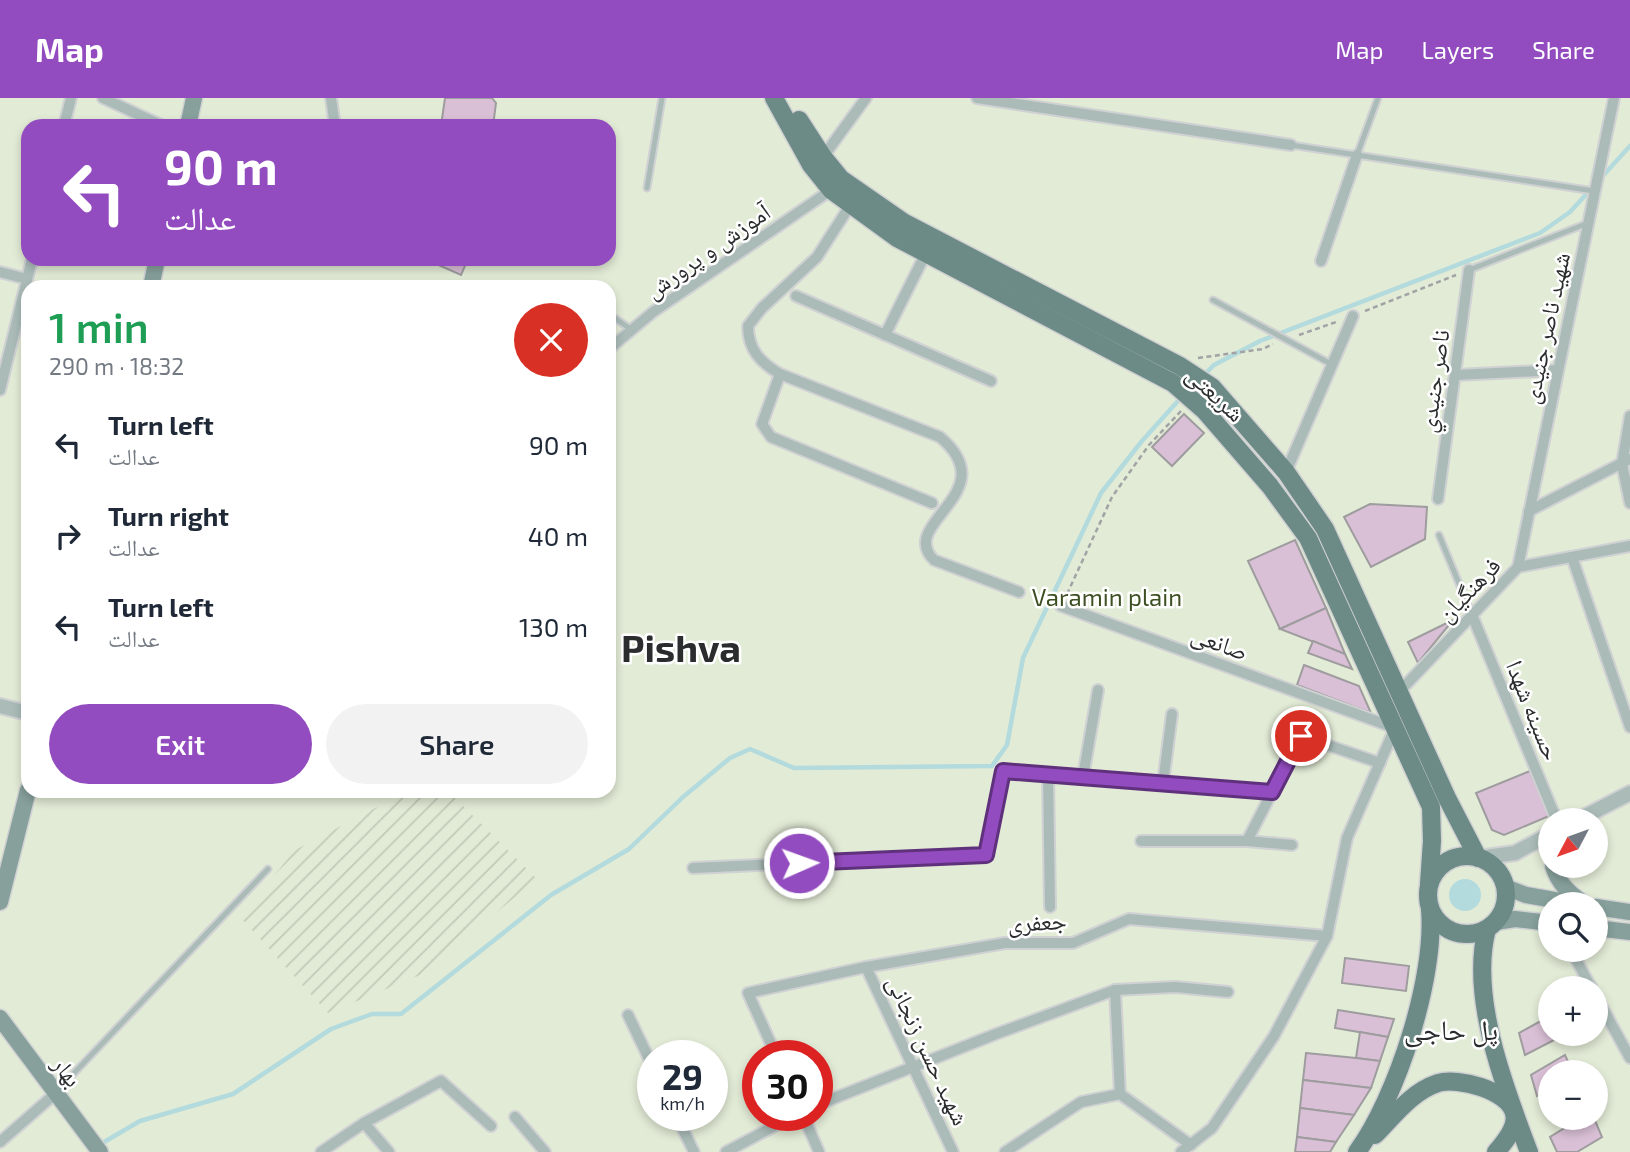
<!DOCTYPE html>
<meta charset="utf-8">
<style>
:root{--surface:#fff;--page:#f2f2f3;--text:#1f2937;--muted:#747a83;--accent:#924cbf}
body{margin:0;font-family:"Exo 2","Noto Naskh Arabic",sans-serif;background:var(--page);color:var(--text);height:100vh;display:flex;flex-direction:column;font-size:26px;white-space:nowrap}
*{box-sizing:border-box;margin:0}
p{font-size:23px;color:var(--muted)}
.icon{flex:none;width:38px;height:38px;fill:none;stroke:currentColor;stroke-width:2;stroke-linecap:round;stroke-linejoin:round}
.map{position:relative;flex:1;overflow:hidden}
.side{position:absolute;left:21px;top:182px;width:595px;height:518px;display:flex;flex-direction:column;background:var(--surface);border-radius:21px;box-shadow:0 4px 10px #0003}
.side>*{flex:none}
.guide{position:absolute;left:21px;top:21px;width:595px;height:147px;border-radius:21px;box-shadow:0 4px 10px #0003;background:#924cbf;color:#fff;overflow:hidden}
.needle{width:46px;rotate:229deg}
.fabs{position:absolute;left:1538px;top:710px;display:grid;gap:14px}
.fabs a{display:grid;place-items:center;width:70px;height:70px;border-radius:50%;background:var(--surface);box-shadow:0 4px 10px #0003;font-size:35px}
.speed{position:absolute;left:637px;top:942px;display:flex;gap:14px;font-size:35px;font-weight:700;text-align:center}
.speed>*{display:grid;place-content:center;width:91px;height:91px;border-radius:50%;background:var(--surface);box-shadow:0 4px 10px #0003;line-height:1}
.speed small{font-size:18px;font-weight:400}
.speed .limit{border:10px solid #d22;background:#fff;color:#111}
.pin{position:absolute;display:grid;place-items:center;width:60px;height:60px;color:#fff;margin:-30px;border:4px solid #fff;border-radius:50%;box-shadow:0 2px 7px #0007}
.me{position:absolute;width:77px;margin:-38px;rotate:88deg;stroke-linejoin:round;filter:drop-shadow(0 0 5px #0008)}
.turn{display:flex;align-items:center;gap:24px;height:147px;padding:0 28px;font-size:32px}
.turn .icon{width:91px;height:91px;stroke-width:2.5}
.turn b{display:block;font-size:49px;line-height:60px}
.round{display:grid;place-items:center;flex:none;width:74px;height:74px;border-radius:37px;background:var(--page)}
.summary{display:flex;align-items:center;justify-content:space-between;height:119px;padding:0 28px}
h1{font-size:42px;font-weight:600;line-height:52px;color:#1e9e55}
.primary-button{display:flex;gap:14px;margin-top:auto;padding:14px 28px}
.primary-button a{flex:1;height:80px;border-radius:42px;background:var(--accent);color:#fff;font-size:28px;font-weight:600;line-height:80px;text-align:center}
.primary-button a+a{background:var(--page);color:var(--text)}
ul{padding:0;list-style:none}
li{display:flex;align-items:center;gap:21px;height:91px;padding:0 28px}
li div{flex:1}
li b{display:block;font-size:26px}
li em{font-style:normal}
header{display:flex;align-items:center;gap:42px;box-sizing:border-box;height:98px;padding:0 35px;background:var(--accent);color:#fff}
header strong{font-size:33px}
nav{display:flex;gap:38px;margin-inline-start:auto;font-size:24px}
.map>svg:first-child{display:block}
.park{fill:#e2ebd6;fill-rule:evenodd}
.garden{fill:url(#garden-furrows)}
.water{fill:#b3dadd}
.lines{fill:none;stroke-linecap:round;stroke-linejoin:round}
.stream{stroke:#b3dadd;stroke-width:4.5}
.building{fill:#dac0d6;stroke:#9e9c9e;stroke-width:2}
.service-casing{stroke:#d0d1d3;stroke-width:9}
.minor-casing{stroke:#d0d1d3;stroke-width:14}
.tertiary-casing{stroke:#d0d1d3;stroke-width:18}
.secondary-casing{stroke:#d0d1d3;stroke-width:19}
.primary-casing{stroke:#d0d1d3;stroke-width:21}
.path{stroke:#a2a3a5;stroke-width:2.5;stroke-dasharray:5 3.5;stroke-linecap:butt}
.service{stroke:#abbcb8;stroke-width:5}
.minor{stroke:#abbcb8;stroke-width:10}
.tertiary{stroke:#abbcb8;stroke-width:14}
.secondary{stroke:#87a09b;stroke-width:16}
.primary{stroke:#6d8b86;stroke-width:18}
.route-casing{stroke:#5f317c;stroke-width:18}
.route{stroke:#924cbf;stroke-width:12}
.labels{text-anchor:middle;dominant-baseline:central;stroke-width:5;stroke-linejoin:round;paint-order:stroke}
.street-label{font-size:24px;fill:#2b2c2d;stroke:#fff}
.park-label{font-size:24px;fill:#3e5023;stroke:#fff}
.quarter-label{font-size:28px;fill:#2b2c2d;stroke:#fff}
.town-label{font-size:38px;font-weight:bold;fill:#2b2c2d;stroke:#fff}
</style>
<header>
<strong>Map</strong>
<nav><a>Map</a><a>Layers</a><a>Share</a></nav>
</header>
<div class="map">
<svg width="1630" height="1054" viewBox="0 0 1630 1054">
<defs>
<pattern id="garden-furrows" width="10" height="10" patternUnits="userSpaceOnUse" patternTransform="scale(1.75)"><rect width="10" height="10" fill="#e2ebd6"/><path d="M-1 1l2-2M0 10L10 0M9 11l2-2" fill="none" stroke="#c2cab8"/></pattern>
</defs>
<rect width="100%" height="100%" fill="#f4f5f8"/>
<!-- park -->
<path class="park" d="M0 0H1630V1054H0ZM28 28H609V161H28ZM28 189H609V693H28ZM1550 723H1596V768H1550ZM1550 807H1596V852H1550ZM1550 891H1596V936H1550ZM653 957H712V1017H653ZM758 957H817V1017H758ZM1550 975H1596V1020H1550Z"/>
<!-- garden -->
<polygon class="garden" points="408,693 448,693 537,781 420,877 328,915 240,819 295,752"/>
<!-- water -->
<circle class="water" cx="1465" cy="797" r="16"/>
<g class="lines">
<!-- stream -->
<g class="stream">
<polyline points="1600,81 1630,48"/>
<polyline points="1205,276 1214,267 1260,243 1540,135 1570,114 1592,90"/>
<polyline points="99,1047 140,1023 233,996 331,931 372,916 401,916 551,797 629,751 683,699 730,660 750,651 794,670 992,668 1007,647 1023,560 1101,395 1142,343 1177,304"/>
</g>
</g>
<!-- building -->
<g class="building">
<polygon points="445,0 492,0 496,5 493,28 441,28"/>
<polygon points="425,161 468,161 461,177"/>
<polygon points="1184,316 1204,335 1172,368 1152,349"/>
<polygon points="1370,406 1427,409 1425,441 1371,469 1344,419"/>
<polygon points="1295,442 1326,510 1280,531 1248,463"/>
<polygon points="1326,510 1345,556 1280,531"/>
<polygon points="1453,522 1418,565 1408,544"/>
<polygon points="1313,543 1345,556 1352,571 1308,555"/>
<polygon points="1304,567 1359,588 1371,615 1297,587"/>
<polygon points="1530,673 1549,718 1504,737 1492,732 1476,695"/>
<polygon points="1345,860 1409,868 1406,893 1342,885"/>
<polygon points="1338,912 1394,921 1388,939 1335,930"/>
<polygon points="1548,919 1550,925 1550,936 1556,936 1558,940 1525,957 1519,935"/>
<polygon points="1360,934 1388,939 1380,963 1356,960"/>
<polygon points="1306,955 1356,960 1380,963 1371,990 1303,982"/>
<polygon points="1565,957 1573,975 1550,975 1550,990 1537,998 1531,977"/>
<polygon points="1303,982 1371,990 1354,1017 1300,1010"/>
<polygon points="1300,1010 1354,1017 1336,1044 1297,1039"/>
<polygon points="1581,1020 1594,1020 1602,1039 1577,1054 1557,1054 1550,1039"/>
<polygon points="1297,1039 1336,1044 1330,1054 1295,1054"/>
</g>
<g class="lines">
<!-- service casing -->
<g class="service-casing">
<g id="service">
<polyline points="1291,47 1594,93"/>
<polyline points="1357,57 1378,0"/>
<polyline points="647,90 662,0"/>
<polyline points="1469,172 1588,125"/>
<polyline points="1213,202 1331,266"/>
<polyline points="609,216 632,232"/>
<polyline points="1439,437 1472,517"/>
<polyline points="58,992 268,771"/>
</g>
</g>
<!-- minor casing -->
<g class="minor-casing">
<g id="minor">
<polyline points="103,0 163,28"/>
<polyline points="331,0 335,28"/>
<polyline points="977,0 1291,47"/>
<polyline points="64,28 71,0"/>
<polyline points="823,59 866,0"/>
<path d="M851 106 817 159 762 210 748 228C748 252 761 265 780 276L940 339C1006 395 896 425 934 462L1019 494"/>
<polyline points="1321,163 1357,57"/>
<polyline points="0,174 27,181"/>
<polyline points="796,198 991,283"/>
<polyline points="885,237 926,155"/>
<polyline points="609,251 653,214 831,92"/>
<polyline points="780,276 762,326 771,339 932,405"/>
<polyline points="1456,277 1558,272"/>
<polyline points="0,292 32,161"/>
<polyline points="1630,318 1622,366 1630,405"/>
<polyline points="1286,374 1353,218"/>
<polyline points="1438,401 1469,172"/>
<polyline points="1529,413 1630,361"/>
<polyline points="1572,459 1630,629"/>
<polyline points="1518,469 1614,0"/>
<polyline points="1061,508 1395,630 1347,740 1327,838 1274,938 1212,1030 1181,1054"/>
<polyline points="1472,517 1557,723"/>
<polyline points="1399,594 1518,469 1630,448"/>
<polyline points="1048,676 1050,809"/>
<polyline points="1083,679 1098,592"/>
<polyline points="1163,685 1172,616"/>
<polyline points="1141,743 1247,743 1292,747"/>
<polyline points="1247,743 1301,638 1380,665"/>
<polyline points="693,770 986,757 1003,673 1271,694"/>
<polyline points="1571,852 1592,891"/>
<polyline points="866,869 953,1054"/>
<polyline points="1115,892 1120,996 1191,1047"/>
<polyline points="1596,898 1630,960"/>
<polyline points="628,917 653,969"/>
<polyline points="776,957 748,895 866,869 1005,845 1073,845 1129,821 1327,838"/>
<polyline points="817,1007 996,936 1115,892 1175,889 1228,894"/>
<polyline points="676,1017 694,1054"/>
<polyline points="803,1017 819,1054"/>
<polyline points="515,1019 545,1054"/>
<polyline points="364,1025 389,1054"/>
<polyline points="0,1044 56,995"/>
<polyline points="321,1054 364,1025 441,983 491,1028"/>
<polyline points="726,1054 795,1017"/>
<polyline points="1005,1054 1081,1004 1120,996"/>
</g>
</g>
<!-- tertiary casing -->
<g class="tertiary-casing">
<g id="tertiary">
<polyline points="0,608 28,615"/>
<polyline points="1576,723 1630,695"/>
<polyline points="1478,760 1515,755 1550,736"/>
</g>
</g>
<!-- secondary casing -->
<g class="secondary-casing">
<g id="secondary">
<polyline points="188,28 194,0"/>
<polyline points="151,189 157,161"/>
<path d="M1553 768C1558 785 1569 795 1583 805"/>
<polyline points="1505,789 1526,797 1583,807"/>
<polyline points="0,804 28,692"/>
<polyline points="1596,809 1630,814"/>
<polyline points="1496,824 1515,821 1550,825"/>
<polyline points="1596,830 1630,834"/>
<polyline points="0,920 100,1054"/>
</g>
</g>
<!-- primary casing -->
<g class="primary-casing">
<g id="primary">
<polyline points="774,0 811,67 831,92 897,140 1173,285 1205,313 1270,388 1308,440 1431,709 1432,743 1429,786"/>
<polyline points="799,22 823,59 841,81 903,124 1180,268 1212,289 1286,374 1325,431 1447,700 1478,760"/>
<circle cx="1467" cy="797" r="39"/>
<path d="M1487 831C1469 898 1505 991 1529 1054"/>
<path d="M1375 1037C1394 1018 1411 994 1438 985 1458 979 1508 992 1514 1015 1518 1029 1504 1045 1496 1054"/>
<path d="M1357 1054C1397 999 1436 879 1430 811"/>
</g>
</g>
<!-- path -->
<g class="path">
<polyline points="1365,213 1456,177"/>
<polyline points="1299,237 1336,224"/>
<polyline points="1198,260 1263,251 1273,246"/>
<polyline points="1067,496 1112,399 1149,347 1181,313"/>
</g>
<!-- service -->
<use href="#service" class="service"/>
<!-- minor -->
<use href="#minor" class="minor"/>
<!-- tertiary -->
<use href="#tertiary" class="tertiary"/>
<!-- secondary -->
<use href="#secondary" class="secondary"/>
<!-- primary -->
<use href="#primary" class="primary"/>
</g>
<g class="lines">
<!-- route casing -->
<g class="route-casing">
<polyline id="route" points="799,765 986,757 1003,673 1272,694 1301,638"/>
</g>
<!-- route -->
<use href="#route" class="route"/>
</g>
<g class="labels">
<!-- street labels -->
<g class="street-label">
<text transform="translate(707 152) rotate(-35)">آموزش و پرورش</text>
<text transform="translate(1545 230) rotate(-78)">شهيد ناصر جنیدی</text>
<text transform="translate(1433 283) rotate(-82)">ناصر جنيدي</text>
<text transform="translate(1216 295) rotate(43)">شریعتی</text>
<text transform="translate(1468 491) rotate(-46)">فرهنگیان</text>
<text transform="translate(1220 544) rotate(20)">صانعی</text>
<text transform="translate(1534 612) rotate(68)">حسینه شهدا</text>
<text transform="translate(1037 823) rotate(-3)">جعفری</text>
<text transform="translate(929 952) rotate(65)">شهید حسن زنجانی</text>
<text transform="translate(68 973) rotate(53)">بهار</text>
</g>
<!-- park labels -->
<g class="park-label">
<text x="1107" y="498">Varamin plain</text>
</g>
<!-- quarter labels -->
<g class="quarter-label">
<text x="1451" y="931">پل حاجی</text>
</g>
<!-- town labels -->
<g class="town-label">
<text x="681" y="549">Pishva</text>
</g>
</g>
</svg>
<div class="fabs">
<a><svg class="needle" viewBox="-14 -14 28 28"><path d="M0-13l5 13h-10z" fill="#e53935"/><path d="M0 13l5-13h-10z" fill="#747a83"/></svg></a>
<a><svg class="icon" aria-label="search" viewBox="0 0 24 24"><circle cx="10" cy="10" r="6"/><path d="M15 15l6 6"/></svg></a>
<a>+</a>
<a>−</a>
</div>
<div class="speed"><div>29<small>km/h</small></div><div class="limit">30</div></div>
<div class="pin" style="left:1301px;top:638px;background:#d93025"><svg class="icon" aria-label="arrive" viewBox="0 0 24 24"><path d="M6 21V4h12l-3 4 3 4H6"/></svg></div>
<svg class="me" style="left:799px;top:765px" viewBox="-20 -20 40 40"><circle r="17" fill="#924cbf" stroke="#fff" stroke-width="3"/><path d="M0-11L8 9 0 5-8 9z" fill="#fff"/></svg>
<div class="guide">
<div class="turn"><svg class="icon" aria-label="left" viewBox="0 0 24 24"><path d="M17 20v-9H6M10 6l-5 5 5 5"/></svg><div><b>90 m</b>عدالت</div></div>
</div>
<section class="side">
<div class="summary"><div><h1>1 min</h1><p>290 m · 18:32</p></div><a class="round" style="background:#d93025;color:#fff"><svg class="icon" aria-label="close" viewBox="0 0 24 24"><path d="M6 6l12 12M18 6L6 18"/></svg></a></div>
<ul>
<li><svg class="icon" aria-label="left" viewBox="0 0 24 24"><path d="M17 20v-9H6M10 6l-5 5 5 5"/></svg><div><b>Turn left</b><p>عدالت</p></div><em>90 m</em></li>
<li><svg class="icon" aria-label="right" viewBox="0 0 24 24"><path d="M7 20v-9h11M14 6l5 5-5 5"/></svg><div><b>Turn right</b><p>عدالت</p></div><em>40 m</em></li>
<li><svg class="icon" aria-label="left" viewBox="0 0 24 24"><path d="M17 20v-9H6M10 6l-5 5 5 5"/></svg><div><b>Turn left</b><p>عدالت</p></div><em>130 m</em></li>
</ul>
<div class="primary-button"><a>Exit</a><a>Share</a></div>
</section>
</div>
